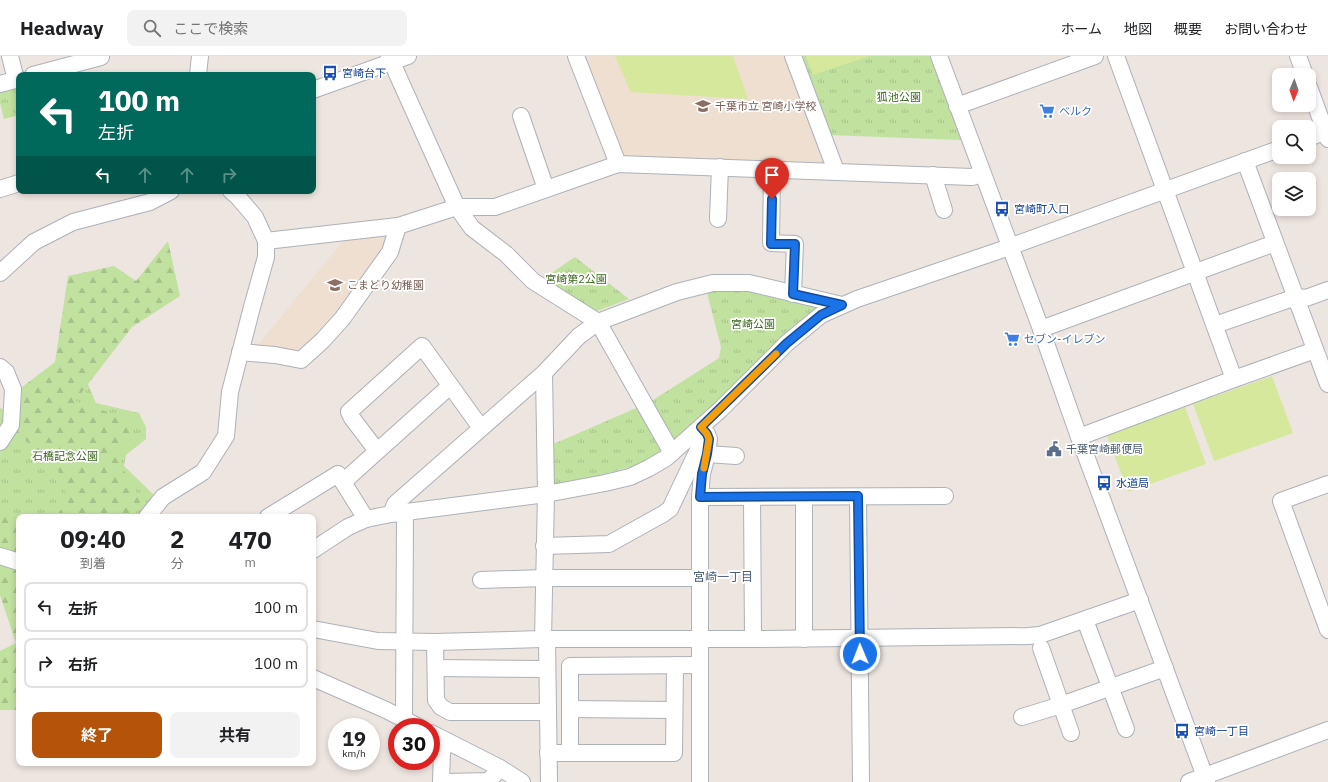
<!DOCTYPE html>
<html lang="ja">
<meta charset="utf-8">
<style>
:root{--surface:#fff;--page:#f2f2f2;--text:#202124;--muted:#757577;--line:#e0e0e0;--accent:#b45309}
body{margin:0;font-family:"IBM Plex Sans","Noto Sans JP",sans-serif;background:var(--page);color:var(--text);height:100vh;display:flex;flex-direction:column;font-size:15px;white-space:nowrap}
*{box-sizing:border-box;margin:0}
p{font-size:13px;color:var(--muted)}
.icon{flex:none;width:22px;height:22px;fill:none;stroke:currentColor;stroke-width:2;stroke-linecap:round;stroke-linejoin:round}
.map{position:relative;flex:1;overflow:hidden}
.drawer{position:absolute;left:16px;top:458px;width:300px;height:252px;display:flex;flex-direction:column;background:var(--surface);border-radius:8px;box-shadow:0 2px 6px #0003}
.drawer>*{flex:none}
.guide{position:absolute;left:16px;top:16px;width:300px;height:122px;border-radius:8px;box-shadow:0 2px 6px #0003;background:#00695c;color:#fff;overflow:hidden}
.needle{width:26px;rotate:182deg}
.fabs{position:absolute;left:1272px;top:12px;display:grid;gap:8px}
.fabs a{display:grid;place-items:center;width:44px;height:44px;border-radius:8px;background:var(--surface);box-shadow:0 2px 6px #0003;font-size:20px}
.speed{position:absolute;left:328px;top:662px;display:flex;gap:8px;font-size:20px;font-weight:700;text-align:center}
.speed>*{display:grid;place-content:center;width:52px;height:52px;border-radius:50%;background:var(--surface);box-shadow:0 2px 6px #0003;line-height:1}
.speed small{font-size:10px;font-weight:400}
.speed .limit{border:6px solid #d22;background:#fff;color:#111}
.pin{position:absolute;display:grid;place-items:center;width:34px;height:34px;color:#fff;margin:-41px -17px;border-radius:50% 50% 50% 0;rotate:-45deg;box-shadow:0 0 4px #0007}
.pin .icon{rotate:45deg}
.me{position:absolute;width:44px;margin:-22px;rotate:359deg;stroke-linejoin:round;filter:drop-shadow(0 0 3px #0008)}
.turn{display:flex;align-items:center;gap:14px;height:84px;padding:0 16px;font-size:18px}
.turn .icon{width:52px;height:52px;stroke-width:2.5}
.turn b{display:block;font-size:28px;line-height:34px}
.lanes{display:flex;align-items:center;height:38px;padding:0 16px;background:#0003;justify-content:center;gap:20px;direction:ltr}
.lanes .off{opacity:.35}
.eta{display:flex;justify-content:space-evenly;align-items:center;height:68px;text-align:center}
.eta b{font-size:24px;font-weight:700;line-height:28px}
.primary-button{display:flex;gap:8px;margin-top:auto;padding:8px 16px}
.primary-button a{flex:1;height:46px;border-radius:8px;background:var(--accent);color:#fff;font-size:16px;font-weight:700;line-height:46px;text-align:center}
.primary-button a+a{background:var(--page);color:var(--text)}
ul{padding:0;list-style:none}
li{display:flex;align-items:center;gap:12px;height:50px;margin:0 8px 6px;padding:0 8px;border:2px solid var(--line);border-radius:8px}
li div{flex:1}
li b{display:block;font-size:15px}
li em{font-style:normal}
header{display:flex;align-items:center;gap:24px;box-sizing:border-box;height:56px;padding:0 20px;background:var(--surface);border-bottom:1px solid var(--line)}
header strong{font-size:19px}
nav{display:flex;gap:22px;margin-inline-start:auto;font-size:14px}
.search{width:280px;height:36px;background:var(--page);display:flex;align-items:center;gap:10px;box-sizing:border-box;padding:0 14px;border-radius:8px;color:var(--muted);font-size:15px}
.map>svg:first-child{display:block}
.education{fill:#eedfd0}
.grass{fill:url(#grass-tufts)}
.forest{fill:url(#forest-firs)}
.pitch{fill:#d5e89b}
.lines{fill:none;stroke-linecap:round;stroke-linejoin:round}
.minor-casing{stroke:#adb1b8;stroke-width:18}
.minor{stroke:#fff;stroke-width:16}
.route-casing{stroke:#114b97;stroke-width:10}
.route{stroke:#1a73e8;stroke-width:7}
.slow{stroke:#f59e0b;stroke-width:7}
.labels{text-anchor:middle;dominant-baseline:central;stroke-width:3.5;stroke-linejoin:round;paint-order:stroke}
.transit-label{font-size:11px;fill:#164399;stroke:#fff;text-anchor:start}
.park-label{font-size:11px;fill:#3b691e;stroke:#fff}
.education-label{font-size:11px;fill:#785e54;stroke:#fff;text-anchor:start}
.shop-label{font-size:11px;fill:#366cbe;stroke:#fff;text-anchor:start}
.service-label{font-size:11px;fill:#4e5e75;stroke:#fff;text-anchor:start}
.neighbourhood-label{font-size:12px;fill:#4e5f7c;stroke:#fff}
</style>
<header>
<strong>Headway</strong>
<div class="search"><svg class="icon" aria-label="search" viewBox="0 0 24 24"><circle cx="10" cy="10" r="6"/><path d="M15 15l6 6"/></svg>ここで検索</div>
<nav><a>ホーム</a><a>地図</a><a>概要</a><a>お問い合わせ</a></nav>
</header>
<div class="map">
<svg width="1328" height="726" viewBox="0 0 1328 726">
<defs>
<pattern id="grass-tufts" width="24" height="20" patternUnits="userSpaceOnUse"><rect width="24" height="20" fill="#c1e19f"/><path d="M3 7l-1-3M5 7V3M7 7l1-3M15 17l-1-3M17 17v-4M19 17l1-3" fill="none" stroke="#a6c189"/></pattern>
<pattern id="forest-firs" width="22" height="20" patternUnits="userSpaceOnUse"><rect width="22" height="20" fill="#c1e19f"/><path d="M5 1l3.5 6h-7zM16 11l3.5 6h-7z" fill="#a6c189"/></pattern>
</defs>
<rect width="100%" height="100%" fill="#ede5e0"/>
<!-- education -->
<g class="education">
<polygon points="581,0 788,0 827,106 823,110 624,103"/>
<polygon points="389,176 393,181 340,258 300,298 254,294 348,179"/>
</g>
<!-- grass -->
<g class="grass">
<polygon points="799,0 930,0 962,84 828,79"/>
<polygon points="16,31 19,43 19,59 4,63 0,47 0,35"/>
<polygon points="575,201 629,243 597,255 543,223"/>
<polygon points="751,230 819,247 820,255 676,388 634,410 556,431 549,426 549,390 650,346 719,302 721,291 706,233"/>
<polygon points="87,326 96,347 139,357 146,371 146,383 126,399 124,410 157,442 142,461 19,461 0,492 0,352 19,361"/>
</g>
<!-- forest -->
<g class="forest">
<polygon points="168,185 180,240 132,271 75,345 128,363 133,382 116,401 142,446 133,461 55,461 68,445 57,411 13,373 17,335 55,306 68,220 114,210 136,225"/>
<polygon points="0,446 9,458 21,461 19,461 19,654 0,654 0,595 16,587 0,539"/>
</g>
<!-- pitch -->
<g class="pitch">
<polygon points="615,0 733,0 748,43 631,36"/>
<polygon points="806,0 870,0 813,19"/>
<polygon points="1272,320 1293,377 1214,405 1193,348"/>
<polygon points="1185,351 1206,408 1128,436 1107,379"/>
</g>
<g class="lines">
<!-- minor casing -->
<g class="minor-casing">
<g id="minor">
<polyline points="10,0 16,24"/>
<polyline points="389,0 457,151 472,172 506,198 533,225 598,266 672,397"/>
<polyline points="576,0 618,108"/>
<polyline points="793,0 836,115"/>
<polyline points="939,0 1041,273 1079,381 1207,726"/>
<polyline points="1116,0 1234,323"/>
<polyline points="1298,0 1305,19"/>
<polyline points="33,19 101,1 100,0"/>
<polyline points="198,19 200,0"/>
<polyline points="0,28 19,23"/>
<polyline points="1309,31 1328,83"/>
<polyline points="313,34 408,0"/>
<polyline points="957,50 1095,0"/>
<polyline points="521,60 546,133"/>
<polyline points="1309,82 1328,74"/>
<polyline points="1245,105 1328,328"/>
<polyline points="772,113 771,187 795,188 793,238"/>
<polyline points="933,119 944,154"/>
<polyline points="0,133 19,127"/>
<polyline points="718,163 720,111"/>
<polyline points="266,185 398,170 457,151 495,151 618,108 972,121 982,118"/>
<polyline points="0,217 34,186 73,166 150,146 171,135"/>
<polyline points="1215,269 1296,241 1306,242 1328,234"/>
<polyline points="1041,273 1275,187"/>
<polyline points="240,296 275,299 301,304 322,285 342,263 390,196 398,170"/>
<polyline points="0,311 6,316 13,333 11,369 0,386"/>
<polyline points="1079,381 1234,323 1315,294"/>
<polyline points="377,395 352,362 349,356 422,290 481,372"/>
<polyline points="707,398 736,400"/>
<polyline points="343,426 450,330"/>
<polyline points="1328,428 1281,445 1328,574"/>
<polyline points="700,441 945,440"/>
<polyline points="752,441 753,583"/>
<polyline points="804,441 804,583"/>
<polyline points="858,441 861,726"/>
<polyline points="391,458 395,448 544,317 579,280 598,266 677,236 713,227 749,227 842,249"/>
<polyline points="147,461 163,441 203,416 226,380 230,336 252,251 266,201 266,185 255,161 237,140 231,135"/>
<polyline points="268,461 338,418 366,463"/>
<polyline points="544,490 609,488 663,458 670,453 698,394 700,383"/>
<polyline points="313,494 348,471 366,463 391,458 546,438 605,427 630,421 649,412 666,402 721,353 787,287 821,259 857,243 998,195 1279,93"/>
<polyline points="0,500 19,506"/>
<polyline points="481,524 544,522 699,522"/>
<polyline points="1085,564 1126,673"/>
<polyline points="313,573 378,585 435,586 543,583 753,583 1028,580 1040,579 1140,544"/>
<polyline points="543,583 546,438 544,317"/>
<polyline points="547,583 549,726"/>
<polyline points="435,586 436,644 441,651 450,656 547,656"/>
<polyline points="1041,592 1071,677"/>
<polyline points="436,612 547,613"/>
<polyline points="313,622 386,654 419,671"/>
<polyline points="570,653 674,654"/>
<polyline points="1022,661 1061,649 1165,612"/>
<polyline points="404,663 405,456"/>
<polyline points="431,677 500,712 522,726"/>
<polyline points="570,696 570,610 700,609"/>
<polyline points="548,697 674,697 675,609"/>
<polyline points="441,726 442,696 447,686"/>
<polyline points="446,726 489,725 500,712"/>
<polyline points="700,726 700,441 702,418 707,398 709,383 707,378 701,371"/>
<polyline points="1189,726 1328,674"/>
</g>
</g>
<!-- minor -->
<use href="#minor" class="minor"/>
</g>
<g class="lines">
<!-- route casing -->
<g class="route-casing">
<polyline id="route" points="772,143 771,188 795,188 793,238 842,249 821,259 787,287 701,371 707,378 709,383 707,398 702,418 700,441 858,440 860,598"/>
</g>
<!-- route -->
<use href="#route" class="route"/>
<!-- slow -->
<polyline class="slow" points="704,412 709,383 707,378 701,371 776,298"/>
</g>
<!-- icons -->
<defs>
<g id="bus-bare" transform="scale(1.2)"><path d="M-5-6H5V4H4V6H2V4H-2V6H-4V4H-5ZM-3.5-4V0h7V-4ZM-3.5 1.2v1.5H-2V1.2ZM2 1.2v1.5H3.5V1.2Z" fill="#1a4fb4" stroke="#fff" stroke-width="2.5" paint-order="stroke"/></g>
<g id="school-bare" transform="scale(1.2)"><path d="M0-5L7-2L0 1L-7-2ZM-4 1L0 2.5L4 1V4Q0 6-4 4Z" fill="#8d6e63" stroke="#fff" stroke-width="2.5" paint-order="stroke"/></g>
<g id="supermarket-bare" transform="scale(1.2)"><path d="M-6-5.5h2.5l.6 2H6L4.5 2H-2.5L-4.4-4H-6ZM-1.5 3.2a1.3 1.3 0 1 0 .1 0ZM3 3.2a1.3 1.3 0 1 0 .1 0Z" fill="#3f7fe0" stroke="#fff" stroke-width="2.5" paint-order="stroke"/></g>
<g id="civic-bare" transform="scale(1.2)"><path d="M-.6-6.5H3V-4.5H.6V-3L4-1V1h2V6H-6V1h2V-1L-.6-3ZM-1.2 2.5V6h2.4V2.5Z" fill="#5c6f8a" stroke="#fff" stroke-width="2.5" paint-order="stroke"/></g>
</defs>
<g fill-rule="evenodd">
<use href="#bus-bare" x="330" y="17"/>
<use href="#school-bare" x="703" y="50"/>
<use href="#supermarket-bare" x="1047" y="55"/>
<use href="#bus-bare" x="1002" y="153"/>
<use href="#school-bare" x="335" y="229"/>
<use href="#supermarket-bare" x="1012" y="283"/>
<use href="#civic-bare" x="1054" y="393"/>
<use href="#bus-bare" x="1104" y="427"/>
<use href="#bus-bare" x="1182" y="675"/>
</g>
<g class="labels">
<!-- transit labels -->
<g class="transit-label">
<text x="342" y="17">宮崎台下</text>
<text x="1014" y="153">宮崎町入口</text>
<text x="1116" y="427">水道局</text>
<text x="1194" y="675">宮崎一丁目</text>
</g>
<!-- park labels -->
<g class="park-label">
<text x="899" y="41">狐池公園</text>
<text x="576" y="223">宮崎第2公園</text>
<text x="753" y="268">宮崎公園</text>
<text x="65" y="400">石橋記念公園</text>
</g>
<!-- education labels -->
<g class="education-label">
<text x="715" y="50">千葉市立 宮崎小学校</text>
<text x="347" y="229">こまどり幼稚園</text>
</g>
<!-- shop labels -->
<g class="shop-label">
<text x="1059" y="55">ベルク</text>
<text x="1024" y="283">セブン-イレブン</text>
</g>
<!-- service labels -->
<g class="service-label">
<text x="1066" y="393">千葉宮崎郵便局</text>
</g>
<!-- neighbourhood labels -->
<g class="neighbourhood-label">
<text x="723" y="520">宮崎一丁目</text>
</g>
</g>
</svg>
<div class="fabs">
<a><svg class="needle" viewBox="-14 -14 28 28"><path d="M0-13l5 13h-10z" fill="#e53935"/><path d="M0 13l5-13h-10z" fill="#757577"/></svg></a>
<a><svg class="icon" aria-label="search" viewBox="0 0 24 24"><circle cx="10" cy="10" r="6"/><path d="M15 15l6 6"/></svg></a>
<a><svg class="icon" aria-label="layers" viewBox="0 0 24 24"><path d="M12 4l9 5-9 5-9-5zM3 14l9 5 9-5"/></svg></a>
</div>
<div class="speed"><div>19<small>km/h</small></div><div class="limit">30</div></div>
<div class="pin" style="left:772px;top:143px;background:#d93025"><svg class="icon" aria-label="arrive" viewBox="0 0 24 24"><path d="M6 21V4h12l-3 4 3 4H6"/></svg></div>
<svg class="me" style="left:860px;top:598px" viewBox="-20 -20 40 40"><circle r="17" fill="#1a73e8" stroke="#fff" stroke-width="3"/><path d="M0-11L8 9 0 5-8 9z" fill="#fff"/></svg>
<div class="guide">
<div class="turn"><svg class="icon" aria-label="left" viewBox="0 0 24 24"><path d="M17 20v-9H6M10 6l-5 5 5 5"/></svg><div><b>100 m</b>左折</div></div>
<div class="lanes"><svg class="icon" aria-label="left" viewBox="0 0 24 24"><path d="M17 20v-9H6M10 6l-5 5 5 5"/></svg><svg class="icon off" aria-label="ahead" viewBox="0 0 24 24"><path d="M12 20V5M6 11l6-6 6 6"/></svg><svg class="icon off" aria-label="ahead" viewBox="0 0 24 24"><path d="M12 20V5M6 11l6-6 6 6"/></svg><svg class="icon off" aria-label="right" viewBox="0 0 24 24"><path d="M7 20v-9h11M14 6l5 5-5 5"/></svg></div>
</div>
<section class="drawer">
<div class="eta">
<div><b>09:40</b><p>到着</p></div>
<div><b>2</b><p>分</p></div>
<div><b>470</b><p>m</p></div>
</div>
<ul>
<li><svg class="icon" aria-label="left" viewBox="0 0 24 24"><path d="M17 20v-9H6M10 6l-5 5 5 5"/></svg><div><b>左折</b></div><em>100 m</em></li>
<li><svg class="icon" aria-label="right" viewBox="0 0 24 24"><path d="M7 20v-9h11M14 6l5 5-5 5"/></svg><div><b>右折</b></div><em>100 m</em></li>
</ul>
<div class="primary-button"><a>終了</a><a>共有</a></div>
</section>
</div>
